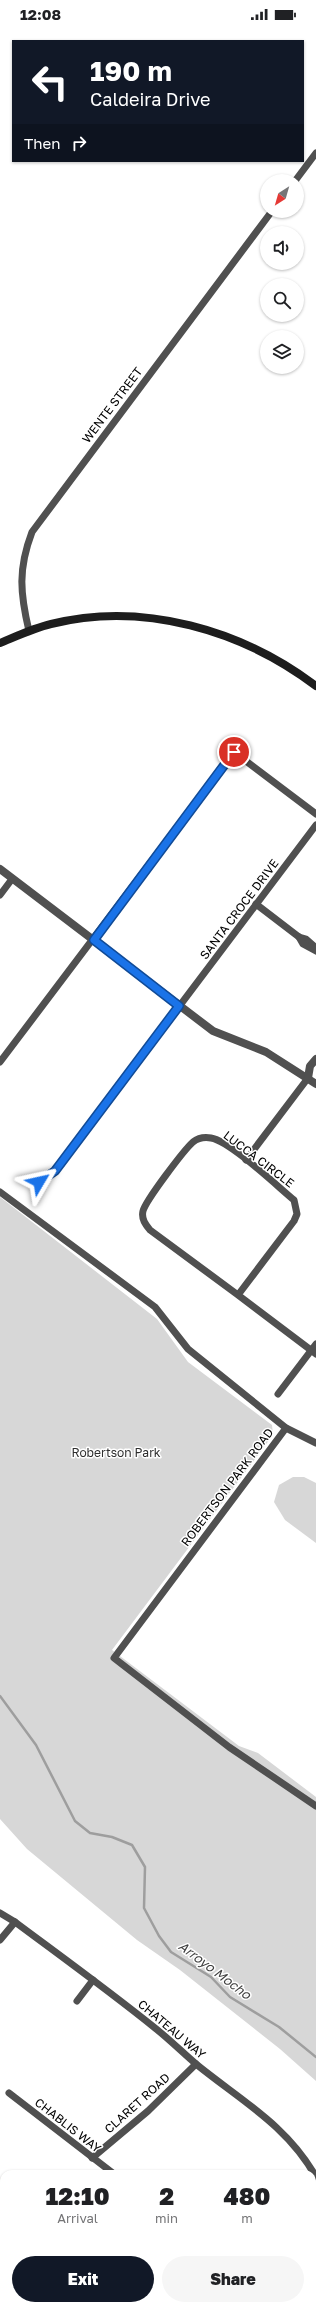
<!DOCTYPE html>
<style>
:root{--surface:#fff;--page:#f6f6f6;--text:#202124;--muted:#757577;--accent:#111827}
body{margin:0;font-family:"Golos Text",sans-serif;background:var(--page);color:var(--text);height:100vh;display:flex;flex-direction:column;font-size:15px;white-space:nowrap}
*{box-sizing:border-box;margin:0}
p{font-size:13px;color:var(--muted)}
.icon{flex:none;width:22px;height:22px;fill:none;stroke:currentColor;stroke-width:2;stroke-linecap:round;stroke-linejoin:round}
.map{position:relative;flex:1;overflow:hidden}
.drawer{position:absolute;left:0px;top:2142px;width:316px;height:140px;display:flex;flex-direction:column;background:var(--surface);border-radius:12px 12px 0 0;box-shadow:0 1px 3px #0004}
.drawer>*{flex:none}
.banner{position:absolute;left:12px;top:12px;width:292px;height:122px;border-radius:0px;box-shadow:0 1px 3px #0004;background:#111827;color:#fff;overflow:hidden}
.needle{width:26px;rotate:217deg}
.controls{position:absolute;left:260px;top:146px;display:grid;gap:8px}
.controls a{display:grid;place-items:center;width:44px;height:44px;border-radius:50%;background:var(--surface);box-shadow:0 1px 3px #0004;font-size:20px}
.pin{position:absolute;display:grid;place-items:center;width:34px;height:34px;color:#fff;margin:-17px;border:2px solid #fff;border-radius:50%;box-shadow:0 1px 4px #0007}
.me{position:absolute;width:44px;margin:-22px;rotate:54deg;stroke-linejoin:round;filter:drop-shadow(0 0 3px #0008)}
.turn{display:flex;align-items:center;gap:14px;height:84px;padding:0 12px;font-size:18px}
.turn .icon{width:52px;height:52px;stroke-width:2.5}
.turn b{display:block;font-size:28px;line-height:34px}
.then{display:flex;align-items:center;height:38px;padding:0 12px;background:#0003;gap:8px;font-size:15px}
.eta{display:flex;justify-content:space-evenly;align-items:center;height:68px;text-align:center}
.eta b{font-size:24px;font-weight:800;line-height:28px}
.primary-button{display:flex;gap:8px;margin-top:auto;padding:8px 12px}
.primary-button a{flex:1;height:46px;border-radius:24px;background:var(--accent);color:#fff;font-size:16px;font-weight:800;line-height:46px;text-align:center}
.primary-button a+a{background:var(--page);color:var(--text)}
.status{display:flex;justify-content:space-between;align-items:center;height:28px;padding:0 20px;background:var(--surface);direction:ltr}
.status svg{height:11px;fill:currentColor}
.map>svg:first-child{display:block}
.green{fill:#d7d7d7}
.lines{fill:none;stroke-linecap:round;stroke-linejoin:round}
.stream{stroke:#9e9e9e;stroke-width:2.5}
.minor{stroke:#505050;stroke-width:7}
.tertiary{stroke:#505050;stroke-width:8}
.secondary{stroke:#1d1d1d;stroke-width:8}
.route-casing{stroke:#114b97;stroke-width:10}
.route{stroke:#1a73e8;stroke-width:7}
.labels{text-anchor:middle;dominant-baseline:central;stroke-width:3;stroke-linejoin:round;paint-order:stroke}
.street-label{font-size:12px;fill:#000;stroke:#fff}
.park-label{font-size:12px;fill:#2e2e2e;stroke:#fff}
.water-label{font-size:13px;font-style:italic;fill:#3f3f3f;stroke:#fff}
</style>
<div class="status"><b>12:08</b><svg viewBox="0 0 49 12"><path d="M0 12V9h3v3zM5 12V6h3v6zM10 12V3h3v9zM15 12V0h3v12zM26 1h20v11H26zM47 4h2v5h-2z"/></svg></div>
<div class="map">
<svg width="316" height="2282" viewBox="0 0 316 2282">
<rect width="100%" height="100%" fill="#fff"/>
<!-- green -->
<g class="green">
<polygon points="0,1169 157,1291 188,1334 272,1397 273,1407 112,1622 239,1718 258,1725 316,1769 316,2053 280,2021 180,1942 137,1912 27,1821 0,1791"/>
<polygon points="293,1449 304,1449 316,1455 316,1515 285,1492 274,1474 279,1457"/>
</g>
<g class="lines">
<!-- stream -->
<polyline class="stream" points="0,1668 36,1717 75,1793 90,1805 112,1809 132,1817 145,1839 144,1880 159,1908 171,1924 211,1949 230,1969 279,1999 316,2029"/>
<!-- minor -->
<g class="minor">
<polyline points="295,153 316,125"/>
<path d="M29 603C20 565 18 541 32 504L272 183"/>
<polyline points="0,867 12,851"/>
<polyline points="256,876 299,909 306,911 316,920"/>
<polyline points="299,909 303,916 316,923"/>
<polyline points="0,1034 234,724 316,786"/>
<polyline points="246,1132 308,1050"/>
<polyline points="39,1154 55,1143 316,797"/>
<polyline points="0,1164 155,1279 188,1321 286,1400 316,1415"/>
<path d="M238 1267 150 1202C146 1197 141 1191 143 1183 146 1172 184 1122 193 1114 198 1110 205 1109 211 1110 230 1113 277 1158 294 1172L297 1186 294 1193 238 1267 316 1326"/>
<polyline points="278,1366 316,1316"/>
<polyline points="286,1400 114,1630 229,1719 316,1778"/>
<path d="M0 1885 15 1894C62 1929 109 1963 155 2000 169 2011 182 2024 196 2036 240 2072 287 2097 316 2149"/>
<polyline points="0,1912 15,1894"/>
<polyline points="77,1973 93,1952"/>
<polyline points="9,2065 114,2146"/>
<polyline points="92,2130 148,2083 196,2036"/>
<polyline points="0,2177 4,2181"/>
<polyline points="312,2204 316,2198"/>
<polyline points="0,2220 4,2215"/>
<polyline points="312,2257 316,2260"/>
<polyline points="44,2282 47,2278"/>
</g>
<!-- tertiary -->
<g class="tertiary">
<polyline points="0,841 213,1003 266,1024 316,1056"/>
<polyline points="308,1050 310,1038 316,1031"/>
</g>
<!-- secondary -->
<path class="secondary" d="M0 615C17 608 34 600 51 596 143 573 242 602 316 658"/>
</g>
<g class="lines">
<!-- route casing -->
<g class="route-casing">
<polyline id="route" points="39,1154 55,1143 179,978 94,912 234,724"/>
</g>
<!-- route -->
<use href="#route" class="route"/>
</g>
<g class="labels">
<!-- street labels -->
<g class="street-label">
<text transform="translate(112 377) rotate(-53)">WENTE STREET</text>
<text transform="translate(239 881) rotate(-53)">SANTA CROCE DRIVE</text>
<text transform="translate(259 1131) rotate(37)">LUCCA CIRCLE</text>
<text transform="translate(227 1459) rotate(-53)">ROBERTSON PARK ROAD</text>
<text transform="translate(172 2001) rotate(40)">CHATEAU WAY</text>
<text transform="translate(137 2075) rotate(-42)">CLARET ROAD</text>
<text transform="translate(68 2097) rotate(38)">CHABLIS WAY</text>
</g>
<!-- park labels -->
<g class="park-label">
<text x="116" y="1424">Robertson Park</text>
</g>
<!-- water labels -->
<g class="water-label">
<text transform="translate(215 1942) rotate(37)">Arroyo Mocho</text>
</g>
</g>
</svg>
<div class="controls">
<a><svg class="needle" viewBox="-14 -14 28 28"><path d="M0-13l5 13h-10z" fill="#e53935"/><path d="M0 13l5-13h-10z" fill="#757577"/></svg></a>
<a><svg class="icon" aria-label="sound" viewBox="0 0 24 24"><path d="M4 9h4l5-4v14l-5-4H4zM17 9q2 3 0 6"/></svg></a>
<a><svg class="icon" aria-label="search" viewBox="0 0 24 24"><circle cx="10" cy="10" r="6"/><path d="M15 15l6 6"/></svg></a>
<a><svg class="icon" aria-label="layers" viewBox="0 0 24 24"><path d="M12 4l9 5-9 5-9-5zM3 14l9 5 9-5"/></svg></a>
</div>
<div class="pin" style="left:234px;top:724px;background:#d93025"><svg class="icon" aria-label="arrive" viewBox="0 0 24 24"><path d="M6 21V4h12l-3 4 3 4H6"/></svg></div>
<svg class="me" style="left:39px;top:1154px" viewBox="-20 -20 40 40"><path d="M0-17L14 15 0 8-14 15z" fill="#1a73e8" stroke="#fff" stroke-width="4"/></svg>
<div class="banner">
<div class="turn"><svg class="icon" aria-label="left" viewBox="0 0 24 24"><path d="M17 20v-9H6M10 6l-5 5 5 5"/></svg><div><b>190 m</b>Caldeira Drive</div></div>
<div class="then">Then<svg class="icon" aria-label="right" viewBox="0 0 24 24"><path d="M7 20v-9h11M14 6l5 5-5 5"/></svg></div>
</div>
<section class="drawer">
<div class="eta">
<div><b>12:10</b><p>Arrival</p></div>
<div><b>2</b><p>min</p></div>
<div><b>480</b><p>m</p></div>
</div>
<div class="primary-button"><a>Exit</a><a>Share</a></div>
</section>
</div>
